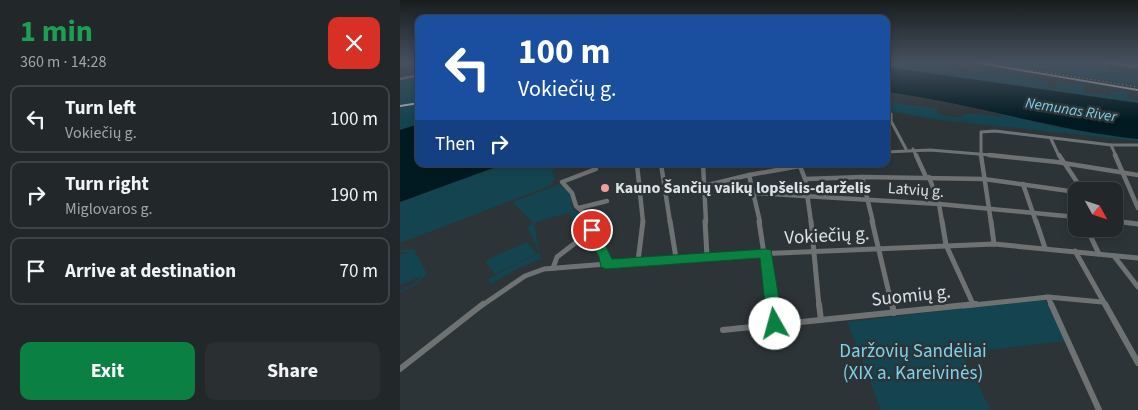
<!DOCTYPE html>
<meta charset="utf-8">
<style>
:root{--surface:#222729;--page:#2a2f31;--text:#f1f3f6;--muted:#a2a5a8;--line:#3f4446;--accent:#0b8043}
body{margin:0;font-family:"Source Sans 3",sans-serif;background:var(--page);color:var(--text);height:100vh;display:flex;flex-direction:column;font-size:19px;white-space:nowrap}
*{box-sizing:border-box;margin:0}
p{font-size:16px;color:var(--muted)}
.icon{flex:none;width:28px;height:28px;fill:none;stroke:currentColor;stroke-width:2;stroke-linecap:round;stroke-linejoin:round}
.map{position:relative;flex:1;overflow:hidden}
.drawer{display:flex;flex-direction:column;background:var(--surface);width:400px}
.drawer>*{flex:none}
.top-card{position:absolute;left:15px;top:15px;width:475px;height:152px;border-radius:10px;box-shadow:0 2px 8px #0003,0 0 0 1px var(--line);background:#1a4fa0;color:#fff;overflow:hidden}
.needle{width:32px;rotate:130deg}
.fabs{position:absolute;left:668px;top:182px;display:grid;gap:10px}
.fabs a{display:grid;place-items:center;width:55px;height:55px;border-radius:10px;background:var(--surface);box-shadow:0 2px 8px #0003,0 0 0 1px var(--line);font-size:25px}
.pin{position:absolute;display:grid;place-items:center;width:42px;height:42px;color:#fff;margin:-21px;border:2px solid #fff;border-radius:50%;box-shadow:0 1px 5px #0007}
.me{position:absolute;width:55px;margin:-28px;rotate:353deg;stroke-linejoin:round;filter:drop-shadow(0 0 4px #0008)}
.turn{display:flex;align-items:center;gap:18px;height:105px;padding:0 20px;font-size:22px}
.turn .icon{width:65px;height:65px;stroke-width:2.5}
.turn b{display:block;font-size:35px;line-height:42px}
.then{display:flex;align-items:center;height:48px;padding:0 20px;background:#0003;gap:10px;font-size:19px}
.round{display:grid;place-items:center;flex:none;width:52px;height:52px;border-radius:10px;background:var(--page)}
.headline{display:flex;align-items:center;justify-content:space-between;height:85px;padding:0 20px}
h1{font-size:30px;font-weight:700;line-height:38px;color:#1e9e55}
.cta{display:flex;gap:10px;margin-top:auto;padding:10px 20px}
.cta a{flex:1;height:58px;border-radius:10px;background:var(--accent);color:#fff;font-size:20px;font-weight:700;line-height:58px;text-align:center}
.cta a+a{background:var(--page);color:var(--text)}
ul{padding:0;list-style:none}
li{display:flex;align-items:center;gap:15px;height:68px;margin:0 10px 8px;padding:0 10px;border:2px solid var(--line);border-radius:10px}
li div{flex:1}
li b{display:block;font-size:19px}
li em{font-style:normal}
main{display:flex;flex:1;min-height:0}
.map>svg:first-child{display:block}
.green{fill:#144450}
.water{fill:#011a21}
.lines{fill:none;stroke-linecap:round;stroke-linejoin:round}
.minor-far4{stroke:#6e7273;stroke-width:2.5}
.minor-far3{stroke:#6e7273;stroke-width:3}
.minor-far2{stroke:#6e7273;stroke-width:4.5}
.minor-far1{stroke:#6e7273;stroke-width:5}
.minor{stroke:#6e7273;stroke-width:6}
.primary{fill:#a8afb1;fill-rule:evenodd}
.rail{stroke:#b7bcbe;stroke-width:1;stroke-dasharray:1 3;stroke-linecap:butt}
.route{fill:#0b8043;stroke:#07532c}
.poi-dot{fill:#f59c94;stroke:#2d3437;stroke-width:2}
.labels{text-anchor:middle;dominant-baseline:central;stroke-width:5;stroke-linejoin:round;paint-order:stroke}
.far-water-label{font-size:15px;font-style:italic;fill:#7acfe6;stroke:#2d3437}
.poi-label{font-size:16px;font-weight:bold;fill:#dde1e3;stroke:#2d3437;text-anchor:start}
.street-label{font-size:16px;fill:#dde1e3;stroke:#2d3437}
.near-street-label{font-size:19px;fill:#dde1e3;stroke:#2d3437}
.near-park-label{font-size:19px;fill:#7ed3eb;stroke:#2d3437}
</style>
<main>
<section class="drawer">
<div class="headline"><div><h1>1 min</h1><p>360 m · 14:28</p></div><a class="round" style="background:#d93025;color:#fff"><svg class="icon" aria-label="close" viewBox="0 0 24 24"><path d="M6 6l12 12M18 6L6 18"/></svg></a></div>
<ul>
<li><svg class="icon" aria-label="left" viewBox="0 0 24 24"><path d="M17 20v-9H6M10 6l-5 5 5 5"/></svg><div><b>Turn left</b><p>Vokiečių g.</p></div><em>100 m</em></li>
<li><svg class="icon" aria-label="right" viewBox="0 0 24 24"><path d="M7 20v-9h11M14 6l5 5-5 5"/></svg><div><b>Turn right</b><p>Miglovaros g.</p></div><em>190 m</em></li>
<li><svg class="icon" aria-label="arrive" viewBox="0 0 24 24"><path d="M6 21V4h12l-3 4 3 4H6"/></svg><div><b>Arrive at destination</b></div><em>70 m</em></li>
</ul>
<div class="cta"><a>Exit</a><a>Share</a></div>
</section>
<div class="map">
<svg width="738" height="410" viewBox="0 0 738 410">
<rect width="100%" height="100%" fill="#2d3437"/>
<!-- green -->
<g class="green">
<polygon points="486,62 554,62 551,64 554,67 554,72 568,73 568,68 599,74 600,71 612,73 611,75 646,81 648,82 646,87 656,88 658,81 674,86 677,83 684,84 684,93 711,95 711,90 720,93 720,91 727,92 727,98 738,100 738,103 486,67"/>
<polygon points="593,62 694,62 711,70 735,72 738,70 738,85"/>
<polygon points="19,75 19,103 0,105 0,79"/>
<path d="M486 102 535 108 537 109V113C545 117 555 118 564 117L562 115 563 114H579L608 118 585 110 662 128 738 139V141L532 119 486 110Z"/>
<polygon points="19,104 19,124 0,130 0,107"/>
<polygon points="104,164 160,164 152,171 155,179 149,186 0,243 0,202"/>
<path d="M158 185C173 187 170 200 173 210L182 214 183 219 173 223 170 212 134 223 141 259 117 269 90 284 88 279 140 253 127 227 133 223 113 202Z"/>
<polygon points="127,242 137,254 95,274 85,261"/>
<polygon points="14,249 27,274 15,285 0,292 0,290 13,284 22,276 0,285 0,255 9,252 0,252 0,250"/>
<polygon points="645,299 665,341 562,353 591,410 481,410 447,322"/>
</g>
<!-- water -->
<g class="water">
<path d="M486 67 738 103V139C653 130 571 103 486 92Z"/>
<polygon points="19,124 19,164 104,164 0,202 0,130"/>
</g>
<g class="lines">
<!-- minor-far4 -->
<g class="minor-far4">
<polyline points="704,62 705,66"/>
<polyline points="708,62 734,67 738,65"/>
<polyline points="0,79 19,75"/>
</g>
<!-- minor-far3 -->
<g class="minor-far3">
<polyline points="491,114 491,121 506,149"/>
<polyline points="651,139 659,156"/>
<polyline points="711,145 716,156"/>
<polyline points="513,149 516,156"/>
<polyline points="486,152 530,150 603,156"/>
<polyline points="581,156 581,132 595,131 711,145 738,145"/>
</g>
<!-- minor-far2 -->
<g class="minor-far2">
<polyline points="516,155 526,177"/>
<polyline points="581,155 591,222"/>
<polyline points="589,155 657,162 738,175"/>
<polyline points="659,155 683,191"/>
<polyline points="715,155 738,208"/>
<polyline points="237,164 243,222"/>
<polyline points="261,164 270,222"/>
<polyline points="303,164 306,222"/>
<polyline points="400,166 405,179 411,222"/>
<polyline points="349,175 360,222"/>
<polyline points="462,177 473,222"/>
<polyline points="529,177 539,204 542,222"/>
<polyline points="405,179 462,177 584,179 676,192"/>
<polyline points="623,184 636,222"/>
<polyline points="304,186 349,175 411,164"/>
<polyline points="354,193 539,204 676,217"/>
<polyline points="179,208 207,201"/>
<polyline points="714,221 724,222"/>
<polyline points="188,222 184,213 176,206 172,193 162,182 196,169"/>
</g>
<!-- minor-far1 -->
<g class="minor-far1">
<polyline points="188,221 205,257 206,264"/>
<polyline points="270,221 276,258"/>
<polyline points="305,221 307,256"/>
<polyline points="359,221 372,306"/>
<polyline points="411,221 419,306"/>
<polyline points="472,221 492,306"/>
<polyline points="542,221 546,245 573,304"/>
<polyline points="591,221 594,244"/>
<polyline points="636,221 645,248"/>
<polyline points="714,221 738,224"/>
<polyline points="687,229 699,254"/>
<polyline points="675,251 706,306"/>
<polyline points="714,256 738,287"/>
<polyline points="238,261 243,221"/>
<polyline points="153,268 157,257 192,230"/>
<polyline points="648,297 652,306"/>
<polyline points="81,306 125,276 144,269 307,256 594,244 738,258"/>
<polyline points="564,306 648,297 702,302"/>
</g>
<!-- minor -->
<g class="minor">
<polyline points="372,304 375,324"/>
<polyline points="419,304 421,320"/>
<polyline points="492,304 494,313"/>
<polyline points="651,304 699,410"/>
<polyline points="705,304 738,363"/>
<polyline points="323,330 576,304"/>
<polyline points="0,369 83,304"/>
</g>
<!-- primary -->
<g class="primary">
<polygon points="568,62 578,62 738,89 738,91"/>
<polygon points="19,102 19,104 0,107 0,105"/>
</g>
<!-- rail -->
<polyline class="rail" points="584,62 738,87"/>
</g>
<!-- sky -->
<linearGradient id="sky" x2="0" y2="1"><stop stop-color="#191d1e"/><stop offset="0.52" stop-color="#46505e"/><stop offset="1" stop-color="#46505e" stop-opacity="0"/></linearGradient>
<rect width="738" height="120" fill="url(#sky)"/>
<!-- route -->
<polygon class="route" points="192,226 198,230 212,259 366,249 371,250 383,324 381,328 375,330 370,328 367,324 360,258 206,269 201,267 199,257 185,230"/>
<!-- markers -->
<circle class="poi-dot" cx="205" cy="188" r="5"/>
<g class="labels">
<!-- far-water labels -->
<g class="far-water-label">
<text transform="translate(671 110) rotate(9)">Nemunas River</text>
</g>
<!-- poi labels -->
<g class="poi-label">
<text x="215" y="188">Kauno Šančių vaikų lopšelis-darželis</text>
</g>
<!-- street labels -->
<g class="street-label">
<text transform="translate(516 190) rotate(4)">Latvių g.</text>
</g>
<!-- near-street labels -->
<g class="near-street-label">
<text transform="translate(427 236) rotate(-3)">Vokiečių g.</text>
<text transform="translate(511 296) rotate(-6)">Suomių g.</text>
</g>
<!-- near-park labels -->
<g class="near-park-label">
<text x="513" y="351">Daržovių Sandėliai<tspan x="513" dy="22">(XIX a. Kareivinės)</tspan></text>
</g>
</g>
</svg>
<div class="fabs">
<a><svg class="needle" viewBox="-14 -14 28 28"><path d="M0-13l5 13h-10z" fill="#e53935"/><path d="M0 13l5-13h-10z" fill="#a2a5a8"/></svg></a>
</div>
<div class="pin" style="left:192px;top:230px;background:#d93025"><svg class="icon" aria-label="arrive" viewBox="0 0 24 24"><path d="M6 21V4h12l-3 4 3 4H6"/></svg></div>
<svg class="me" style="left:375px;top:324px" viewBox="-20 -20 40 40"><circle r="19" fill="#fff"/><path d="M0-13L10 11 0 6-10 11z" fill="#0b8043"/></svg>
<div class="top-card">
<div class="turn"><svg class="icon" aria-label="left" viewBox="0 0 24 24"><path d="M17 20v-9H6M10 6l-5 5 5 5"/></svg><div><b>100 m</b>Vokiečių g.</div></div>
<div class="then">Then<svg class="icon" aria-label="right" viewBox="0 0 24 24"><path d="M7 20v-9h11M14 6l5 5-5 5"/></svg></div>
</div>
</div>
</main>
